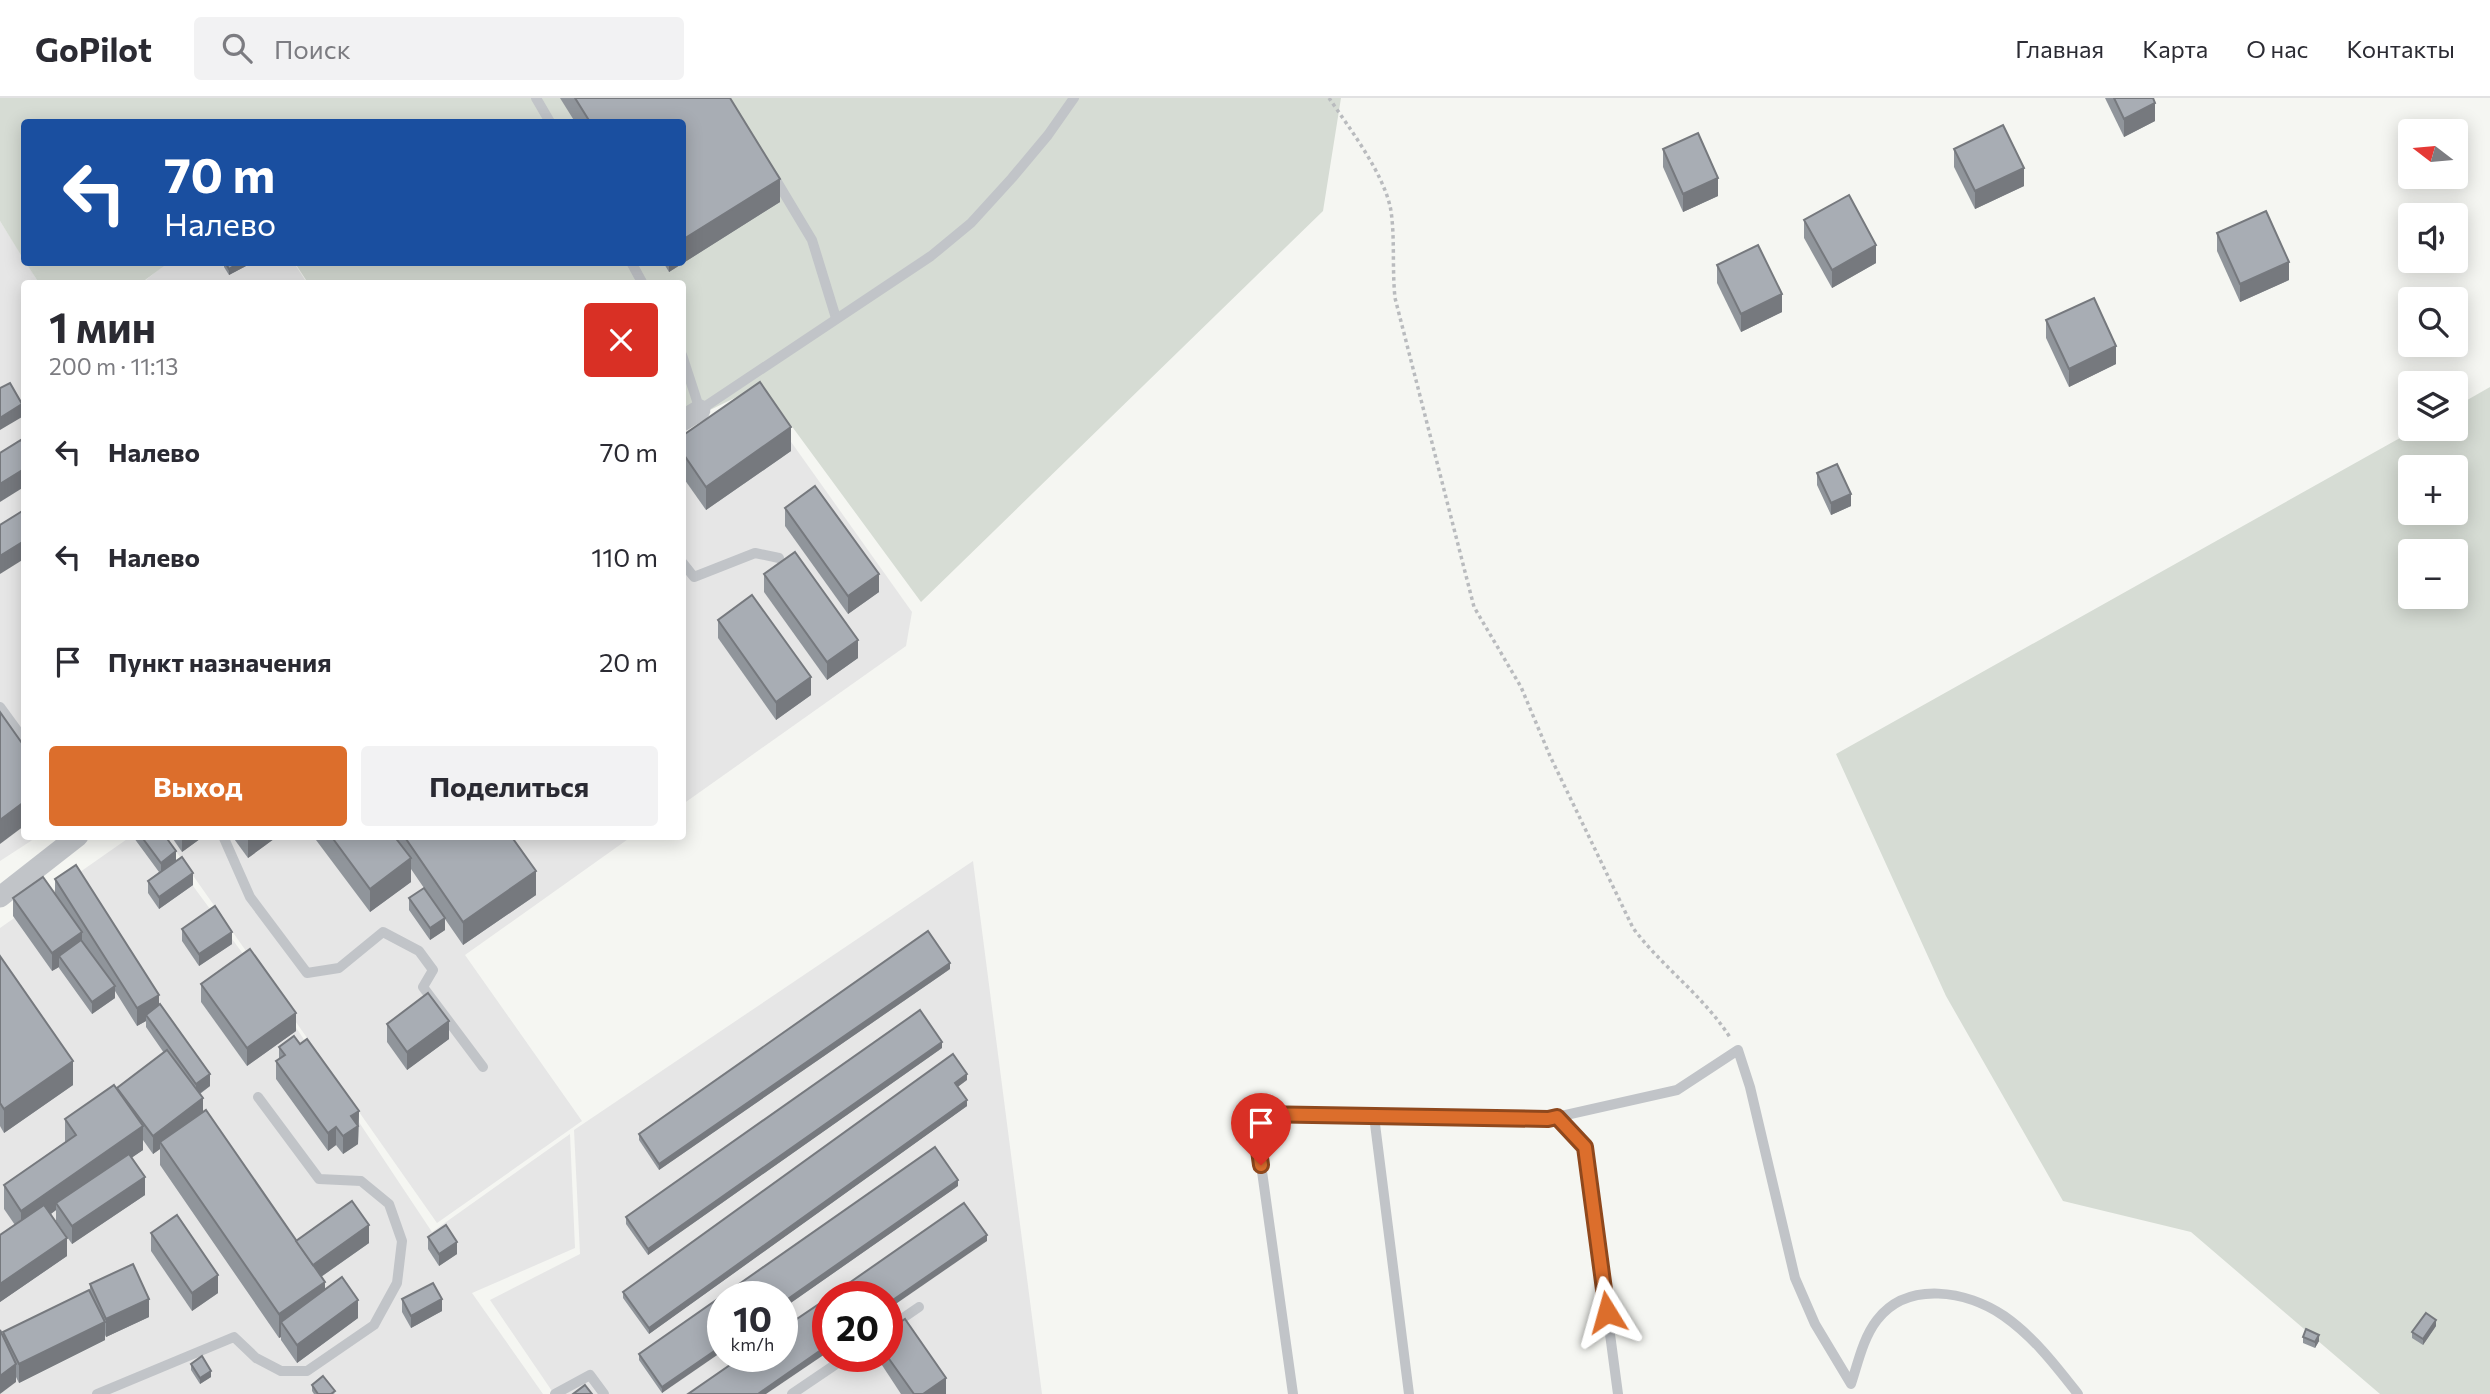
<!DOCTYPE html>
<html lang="ru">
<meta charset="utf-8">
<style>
:root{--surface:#fff;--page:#f2f2f3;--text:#2b2b33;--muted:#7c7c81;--line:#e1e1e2;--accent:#dc6e2c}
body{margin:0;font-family:Commissioner,sans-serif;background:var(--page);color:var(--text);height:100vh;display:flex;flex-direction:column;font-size:26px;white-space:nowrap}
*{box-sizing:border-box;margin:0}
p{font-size:23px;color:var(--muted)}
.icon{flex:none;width:38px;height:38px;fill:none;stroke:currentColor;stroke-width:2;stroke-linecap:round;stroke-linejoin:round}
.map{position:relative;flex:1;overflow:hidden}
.sheet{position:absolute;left:21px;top:182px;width:665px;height:560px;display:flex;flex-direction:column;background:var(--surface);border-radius:7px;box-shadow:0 4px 18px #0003}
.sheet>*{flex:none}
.top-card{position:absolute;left:21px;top:21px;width:665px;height:147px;border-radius:7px;box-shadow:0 4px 18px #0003;background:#1a4fa0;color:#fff;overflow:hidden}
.needle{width:46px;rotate:286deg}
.buttons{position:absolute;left:2398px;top:21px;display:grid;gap:14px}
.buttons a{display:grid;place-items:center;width:70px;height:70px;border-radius:7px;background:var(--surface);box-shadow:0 4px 18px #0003;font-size:35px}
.speed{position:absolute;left:707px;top:1183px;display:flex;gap:14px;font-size:35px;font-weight:700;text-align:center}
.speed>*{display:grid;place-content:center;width:91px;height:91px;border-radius:50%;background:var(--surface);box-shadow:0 4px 18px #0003;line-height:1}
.speed small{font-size:18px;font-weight:400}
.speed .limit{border:10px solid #d22;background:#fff;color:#111}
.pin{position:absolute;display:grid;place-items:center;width:60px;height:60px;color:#fff;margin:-72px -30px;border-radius:50% 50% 50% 0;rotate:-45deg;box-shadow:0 0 7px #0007}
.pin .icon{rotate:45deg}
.me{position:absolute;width:77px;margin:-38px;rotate:352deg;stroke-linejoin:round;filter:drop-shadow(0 0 5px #0008)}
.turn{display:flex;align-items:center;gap:24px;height:147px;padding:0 28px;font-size:32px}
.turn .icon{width:91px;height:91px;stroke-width:2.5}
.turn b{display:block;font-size:49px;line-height:60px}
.round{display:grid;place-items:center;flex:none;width:74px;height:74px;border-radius:7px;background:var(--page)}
.headline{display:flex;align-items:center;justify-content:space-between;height:119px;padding:0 28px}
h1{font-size:42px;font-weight:700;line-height:52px}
.button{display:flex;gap:14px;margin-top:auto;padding:14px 28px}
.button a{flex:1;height:80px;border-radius:7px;background:var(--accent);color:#fff;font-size:28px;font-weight:700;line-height:80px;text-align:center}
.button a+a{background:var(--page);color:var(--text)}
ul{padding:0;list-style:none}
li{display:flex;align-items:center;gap:21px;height:105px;padding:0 28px}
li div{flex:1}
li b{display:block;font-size:26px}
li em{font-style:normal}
header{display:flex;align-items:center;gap:42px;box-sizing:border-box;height:98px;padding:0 35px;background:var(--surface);border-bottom:2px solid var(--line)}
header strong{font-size:33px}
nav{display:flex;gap:38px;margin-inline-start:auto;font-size:24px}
.search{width:490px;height:63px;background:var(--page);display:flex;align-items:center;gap:18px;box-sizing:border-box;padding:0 24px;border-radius:7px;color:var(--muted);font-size:26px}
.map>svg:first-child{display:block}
.built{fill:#e6e6e6;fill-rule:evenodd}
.green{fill:#d6dcd4;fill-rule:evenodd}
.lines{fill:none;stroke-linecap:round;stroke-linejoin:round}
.path{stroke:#b9bbbe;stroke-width:3.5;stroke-dasharray:3.5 3.5;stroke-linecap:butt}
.lane{stroke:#c1c4c8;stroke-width:10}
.street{stroke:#c1c4c8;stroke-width:21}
.wall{fill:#90959b}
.shaded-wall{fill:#76797e}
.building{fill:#a8adb4;stroke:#76797e;stroke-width:2}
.route-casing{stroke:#8f481d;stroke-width:18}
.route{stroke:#dc6e2c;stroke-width:12}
</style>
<header>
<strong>GoPilot</strong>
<div class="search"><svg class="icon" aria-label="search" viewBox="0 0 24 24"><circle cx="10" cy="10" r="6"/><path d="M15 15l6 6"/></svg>Поиск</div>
<nav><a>Главная</a><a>Карта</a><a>О нас</a><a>Контакты</a></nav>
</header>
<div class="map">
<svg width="2490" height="1296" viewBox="0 0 2490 1296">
<rect width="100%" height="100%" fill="#f5f6f2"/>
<!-- built -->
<g class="built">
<polygon points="0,123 39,185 24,186 24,738 37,739 0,763"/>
<polygon points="168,164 294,165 307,185 141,186"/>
<polygon points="762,303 912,514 906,548 683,706 683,355"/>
<polygon points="130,739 157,739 285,913 432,1134 570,1036 575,1150 472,1195 543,1296 0,1296 0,830"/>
<polygon points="166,739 631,739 465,857 582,1023 437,1125"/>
<path d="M973 763 1042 1296H554L490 1202 580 1156 574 1032ZM723 1199H782V1258H723ZM828 1199H887V1258H828Z"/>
</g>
<!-- green -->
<g class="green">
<polygon points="0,0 1341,0 1323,113 921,504 774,304 741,297 683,325 682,186 308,185 295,165 682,164 682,24 24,24 24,162 0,123"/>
<polygon points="26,165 168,165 141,185 39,185"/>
<path d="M2490 289V1296H2380L2191 1134 2063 1103 1946 898 1836 656 2416 331H2455V309ZM2410 369H2455V415H2410ZM2410 453H2455V499H2410Z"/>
</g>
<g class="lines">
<!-- path -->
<path class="path" d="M1329 0C1350 31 1385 77 1391 113 1395 141 1392 171 1395 200L1474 509 1521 589 1550 658 1633 830C1662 869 1705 899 1731 941"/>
<!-- lane -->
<g class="lane">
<polyline points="536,0 550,24"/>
<polyline points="773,77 812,142 836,220"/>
<polyline points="631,164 643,186"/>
<polyline points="682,257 700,312 931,158 971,125 1012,80 1048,37 1074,0"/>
<polyline points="682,464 694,479 755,455 779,460"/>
<polyline points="0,609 24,642"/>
<polyline points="223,738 250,799 307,875 339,870 383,834 419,853 433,872 423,889 483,969"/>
<polyline points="1374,1018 1409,1296"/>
<polyline points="1557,1019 1585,1049 1618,1296"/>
<polyline points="887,1231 919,1209"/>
<polyline points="97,1296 234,1239 256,1260 281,1273 307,1273 374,1227 397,1185 402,1143 389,1106 361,1083 319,1081 258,999"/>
<polyline points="555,1296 590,1277 604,1296"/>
<polyline points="792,1296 848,1258"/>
<path d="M1293 1296 1254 1016 1548 1021 1677 992 1738 952 1750 989 1795 1180 1815 1226 1851 1286C1858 1265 1863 1240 1877 1222 1908 1182 1967 1193 2004 1218 2034 1239 2056 1268 2078 1296"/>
</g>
<!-- street -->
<g class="street">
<polyline points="682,323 700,312"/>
<polyline points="0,799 78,738"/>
</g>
</g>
<!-- wall -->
<g class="wall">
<polygon points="560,0 730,0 780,104 669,174 663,164 682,164 682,24 575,24"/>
<polygon points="2105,0 2153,0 2155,23 2124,39"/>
<polygon points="1663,51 1718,98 1683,114 1663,69"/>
<polygon points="1954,51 2024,88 1975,111 1954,69"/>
<polygon points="1804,122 1876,165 1832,190 1804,140"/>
<polygon points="2217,135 2289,182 2240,204 2217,153"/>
<polygon points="224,164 246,164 246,168 229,177 224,169"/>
<polygon points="1717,167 1782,214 1741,234 1717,185"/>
<polygon points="2046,222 2116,266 2069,289 2046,240"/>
<polygon points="682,338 791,353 706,412 682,378"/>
<polygon points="1817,375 1851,408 1831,417 1817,387"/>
<polygon points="785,410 879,494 848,516 785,428"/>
<polygon points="764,476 858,560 827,582 764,494"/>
<polygon points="718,522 811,597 776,622 718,540"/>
<polygon points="134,738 165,738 176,763 193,787 159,811 148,795 148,783 159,774 134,740"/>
<polygon points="171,738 204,738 182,754"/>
<polygon points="232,738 278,738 248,760"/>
<polygon points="313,738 511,738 536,797 463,847 445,821 445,832 430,842 409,812 409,800 424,790 411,771 411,784 370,814"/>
<polygon points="55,781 159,907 210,988 200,996 203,1013 296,1143 369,1145 321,1179 325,1191 358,1220 297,1265 281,1242 281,1239 279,1240 160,1067 160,1051 153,1056 143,1042 143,1052 132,1059 145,1097 72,1146 56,1123 56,1112 51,1116 67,1158 0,1204 0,1137 15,1127 4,1111 4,1087 65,1044 65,1021 117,991 164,955 146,929 146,923 137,928 115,893 115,900 92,916 59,870 59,869 52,873 13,818 13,800 55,796"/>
<polygon points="182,831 232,846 199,868 182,843"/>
<polygon points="0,858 73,987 4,1035 0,1028"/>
<polygon points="950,871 659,1072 639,1042 639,1036"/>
<polygon points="201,886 296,933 247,968 201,904"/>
<polygon points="387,926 449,941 407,972 387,944"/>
<polygon points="300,946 359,1013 358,1046 343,1056 336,1047 328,1053 276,981 276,963 279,961 279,949"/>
<polygon points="942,950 648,1157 626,1126 626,1119"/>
<polygon points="967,982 957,989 967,1008 649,1236 623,1200 623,1194"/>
<polygon points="958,1088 782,1211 782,1199 662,1295 639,1262 639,1256"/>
<polygon points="151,1135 218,1195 192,1213 151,1153"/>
<polygon points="428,1139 457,1156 439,1168 428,1151"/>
<polygon points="90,1186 149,1219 106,1239 105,1237 105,1242 19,1285 16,1279 16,1284 3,1239 3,1234 90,1193"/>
<polygon points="402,1201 442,1213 411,1230 402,1214"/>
<polygon points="2436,1228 2423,1247 2412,1240 2412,1234"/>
<polygon points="2303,1239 2319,1243 2315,1250 2303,1245"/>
<polygon points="876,1258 887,1258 946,1296 901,1296"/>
<polygon points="191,1266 211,1279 200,1286 191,1272"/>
<polygon points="312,1287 335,1296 314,1296 312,1293"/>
</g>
<!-- shaded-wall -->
<g class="shaded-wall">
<polygon points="2155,5 2155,23 2124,39 2124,21"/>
<polygon points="2024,70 2024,88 1975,111 1975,93"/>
<polygon points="1718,80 1718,98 1683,114 1683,96"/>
<polygon points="780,81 780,104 669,174 669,164 682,164 682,142"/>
<polygon points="1876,147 1876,165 1832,190 1832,172"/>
<polygon points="240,164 246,164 246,168 229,177 229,171"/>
<polygon points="2289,164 2289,182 2240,204 2240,186"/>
<polygon points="1782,196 1782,214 1741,234 1741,216"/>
<polygon points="2116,248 2116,266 2069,289 2069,271"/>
<polygon points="22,306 22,319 0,332 0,320"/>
<polygon points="791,329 791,353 706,412 706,389"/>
<polygon points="24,371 24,389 0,404 0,386"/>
<polygon points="1851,396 1851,408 1831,417 1831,405"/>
<polygon points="24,443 24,461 0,476 0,458"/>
<polygon points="879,476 879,494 848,516 848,498"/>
<polygon points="858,542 858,560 827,582 827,564"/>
<polygon points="811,579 811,597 776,622 776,604"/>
<polygon points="24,704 24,728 0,746 0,722"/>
<polygon points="187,738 204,738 182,754 182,742"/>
<polygon points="253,738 278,738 248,760 248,742"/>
<polygon points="176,753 176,766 161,777 161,765"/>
<polygon points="411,760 411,784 370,814 370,791"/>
<polygon points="536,773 536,797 463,847 463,824"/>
<polygon points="193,775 193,787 159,811 159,799"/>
<polygon points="445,820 445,832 430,842 430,830"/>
<polygon points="82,834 82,852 59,858 59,869 52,873 52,855"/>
<polygon points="232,834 232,846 199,868 199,856"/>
<polygon points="950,865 950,871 659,1072 659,1066"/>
<polygon points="115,888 115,900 92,916 92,904"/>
<polygon points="159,897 159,915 146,917 146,923 137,928 137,910"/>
<polygon points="296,915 296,933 247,968 247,950"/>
<polygon points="449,923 449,941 407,972 407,954"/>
<polygon points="942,944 942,950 648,1157 648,1151"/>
<polygon points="73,963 73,987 4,1035 4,1011"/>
<polygon points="210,976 210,988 196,998 196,986"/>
<polygon points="967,976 967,982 955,991 955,985"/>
<polygon points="203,1000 203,1018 160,1044 160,1051 153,1056 153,1038"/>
<polygon points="967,1002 967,1008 649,1236 649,1230"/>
<polygon points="359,1013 358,1046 343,1056 343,1038 351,1018"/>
<polygon points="143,1028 143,1052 59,1110 56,1105 56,1112 21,1137 21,1113"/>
<polygon points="336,1029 336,1047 328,1053 328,1035"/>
<polygon points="145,1079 145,1097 72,1146 72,1128"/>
<polygon points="958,1082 958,1088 782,1211 782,1205"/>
<polygon points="369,1127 369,1145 312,1185 312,1167"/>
<polygon points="987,1137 987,1143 887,1212 887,1206"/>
<polygon points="67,1140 67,1158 0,1204 0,1186"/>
<polygon points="457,1144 457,1156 439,1168 439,1156"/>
<polygon points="218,1177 218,1195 192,1213 192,1195"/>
<polygon points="325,1184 325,1208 281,1224 281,1239 279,1240 279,1216"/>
<polygon points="149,1201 149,1219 106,1239 106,1221"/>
<polygon points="442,1201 442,1213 411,1230 411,1218"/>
<polygon points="358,1202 358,1220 297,1265 297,1247"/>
<polygon points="2436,1222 2436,1228 2423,1247 2423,1241"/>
<polygon points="105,1224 105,1242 19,1285 19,1266"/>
<polygon points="2319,1237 2319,1243 2315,1250 2315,1244"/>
<polygon points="723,1247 723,1253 662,1295 662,1289"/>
<polygon points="828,1247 828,1254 766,1296 758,1296"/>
<polygon points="16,1266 16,1284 0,1296 0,1278"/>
<polygon points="211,1273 211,1279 200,1286 200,1280"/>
<polygon points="946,1280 946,1296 923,1296"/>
</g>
<!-- building -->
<g class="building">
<polygon points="575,0 730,0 780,81 682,142 682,24 590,24"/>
<polygon points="2114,0 2153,0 2155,5 2124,21"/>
<polygon points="2003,27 2024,70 1975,93 1954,51"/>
<polygon points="1698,35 1718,80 1683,96 1663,51"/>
<polygon points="1849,97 1876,147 1832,172 1804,122"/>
<polygon points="2266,113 2289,164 2240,186 2217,135"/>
<polygon points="1758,147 1782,196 1741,216 1717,167"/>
<polygon points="225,164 240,164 229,171"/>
<polygon points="2094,200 2116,248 2069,271 2046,222"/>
<polygon points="760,284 791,329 706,389 682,354 682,338"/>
<polygon points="10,285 22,306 0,320 0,290"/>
<polygon points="21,342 24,347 24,371 0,386 0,355"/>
<polygon points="1837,366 1851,396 1831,405 1817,375"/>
<polygon points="815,388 879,476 848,498 785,410"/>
<polygon points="24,412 24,443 0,458 0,427"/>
<polygon points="795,454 858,542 827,564 764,476"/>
<polygon points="752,497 811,579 776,604 718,522"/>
<polygon points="0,614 24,648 24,704 0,722"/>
<polygon points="141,738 165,738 176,753 161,765"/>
<polygon points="331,738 394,738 411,760 370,791"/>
<polygon points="404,738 511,738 536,773 463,824"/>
<polygon points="182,759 193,775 159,799 148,783"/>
<polygon points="76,767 159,897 137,910 55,781"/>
<polygon points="43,779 82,834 52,855 13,800"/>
<polygon points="424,790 445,820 430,830 409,800"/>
<polygon points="215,808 232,834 199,856 182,831"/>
<polygon points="928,833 950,865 659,1066 639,1036"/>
<polygon points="81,842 115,888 92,904 59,858"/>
<polygon points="250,851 296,915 247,950 201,886"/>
<polygon points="0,858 73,963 4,1011 0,1005"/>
<polygon points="428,895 449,923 407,954 387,926"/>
<polygon points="160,906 210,976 196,986 146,917"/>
<polygon points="920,912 942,944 648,1151 626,1119"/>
<polygon points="294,938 300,946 307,941 359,1013 351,1018 358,1028 343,1038 336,1029 328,1035 276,963 285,957 279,949"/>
<polygon points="167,952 203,1000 153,1038 117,990"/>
<polygon points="953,956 967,976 955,985 967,1002 649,1230 623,1194"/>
<polygon points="114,987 143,1028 21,1113 4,1087 76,1037 65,1021"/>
<polygon points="206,1012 325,1184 279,1216 160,1044"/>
<polygon points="935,1049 958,1082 782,1205 782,1199 723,1199 723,1247 662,1289 639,1256"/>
<polygon points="129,1056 145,1079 72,1128 56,1105"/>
<polygon points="352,1103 369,1127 313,1167 296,1143"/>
<polygon points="964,1105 987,1137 887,1206 887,1199 829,1199"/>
<polygon points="44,1107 67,1140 0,1186 0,1137"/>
<polygon points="177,1117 218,1177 192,1195 151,1135"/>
<polygon points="446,1127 457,1144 439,1156 428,1139"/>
<polygon points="133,1166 149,1201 106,1221 90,1186"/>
<polygon points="342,1179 358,1202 297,1247 281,1224"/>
<polygon points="433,1185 442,1201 411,1218 402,1201"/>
<polygon points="89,1192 105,1224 19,1266 3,1234"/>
<polygon points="828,1200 828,1247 758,1296 688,1296 743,1258 782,1258 782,1231"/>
<polygon points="2426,1215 2436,1222 2423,1241 2412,1234"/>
<polygon points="905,1221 946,1280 923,1296 914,1296 887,1258 887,1233"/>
<polygon points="2306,1231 2319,1237 2315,1244 2303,1239"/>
<polygon points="0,1232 16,1266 0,1278"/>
<polygon points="202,1258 211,1273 200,1280 191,1266"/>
<polygon points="323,1278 335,1293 331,1296 318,1296 312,1287"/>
<polygon points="585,1287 592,1296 573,1296"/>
</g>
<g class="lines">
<!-- route casing -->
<g class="route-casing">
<polyline id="route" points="1261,1067 1254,1016 1548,1021 1557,1019 1585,1049 1607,1214"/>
</g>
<!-- route -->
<use href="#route" class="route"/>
</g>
</svg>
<div class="buttons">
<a><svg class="needle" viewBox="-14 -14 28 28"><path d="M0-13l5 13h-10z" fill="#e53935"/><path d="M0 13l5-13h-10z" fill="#7c7c81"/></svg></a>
<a><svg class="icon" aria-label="sound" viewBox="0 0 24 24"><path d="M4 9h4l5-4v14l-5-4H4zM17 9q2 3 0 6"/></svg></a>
<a><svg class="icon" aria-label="search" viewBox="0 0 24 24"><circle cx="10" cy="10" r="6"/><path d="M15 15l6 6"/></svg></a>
<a><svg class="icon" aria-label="layers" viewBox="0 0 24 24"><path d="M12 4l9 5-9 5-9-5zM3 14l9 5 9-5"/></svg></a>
<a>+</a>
<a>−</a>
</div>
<div class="speed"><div>10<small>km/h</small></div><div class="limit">20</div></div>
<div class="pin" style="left:1261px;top:1067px;background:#d93025"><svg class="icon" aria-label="arrive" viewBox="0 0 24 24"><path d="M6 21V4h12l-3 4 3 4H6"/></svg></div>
<svg class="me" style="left:1607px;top:1214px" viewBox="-20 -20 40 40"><path d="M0-17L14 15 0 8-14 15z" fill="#dc6e2c" stroke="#fff" stroke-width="4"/></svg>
<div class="top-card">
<div class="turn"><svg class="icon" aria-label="left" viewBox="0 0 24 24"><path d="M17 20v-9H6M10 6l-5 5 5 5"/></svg><div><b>70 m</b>Налево</div></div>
</div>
<section class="sheet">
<div class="headline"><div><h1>1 мин</h1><p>200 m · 11:13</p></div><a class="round" style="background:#d93025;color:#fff"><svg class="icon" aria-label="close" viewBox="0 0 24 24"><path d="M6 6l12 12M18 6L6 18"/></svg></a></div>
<ul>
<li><svg class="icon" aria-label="left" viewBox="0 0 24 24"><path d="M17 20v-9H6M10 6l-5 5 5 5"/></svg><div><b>Налево</b></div><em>70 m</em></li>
<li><svg class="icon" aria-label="left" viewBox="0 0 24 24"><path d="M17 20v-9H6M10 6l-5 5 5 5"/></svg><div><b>Налево</b></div><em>110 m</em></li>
<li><svg class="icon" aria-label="arrive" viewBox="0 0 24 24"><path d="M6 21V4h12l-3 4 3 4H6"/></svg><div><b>Пункт назначения</b></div><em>20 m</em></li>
</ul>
<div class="button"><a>Выход</a><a>Поделиться</a></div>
</section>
</div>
